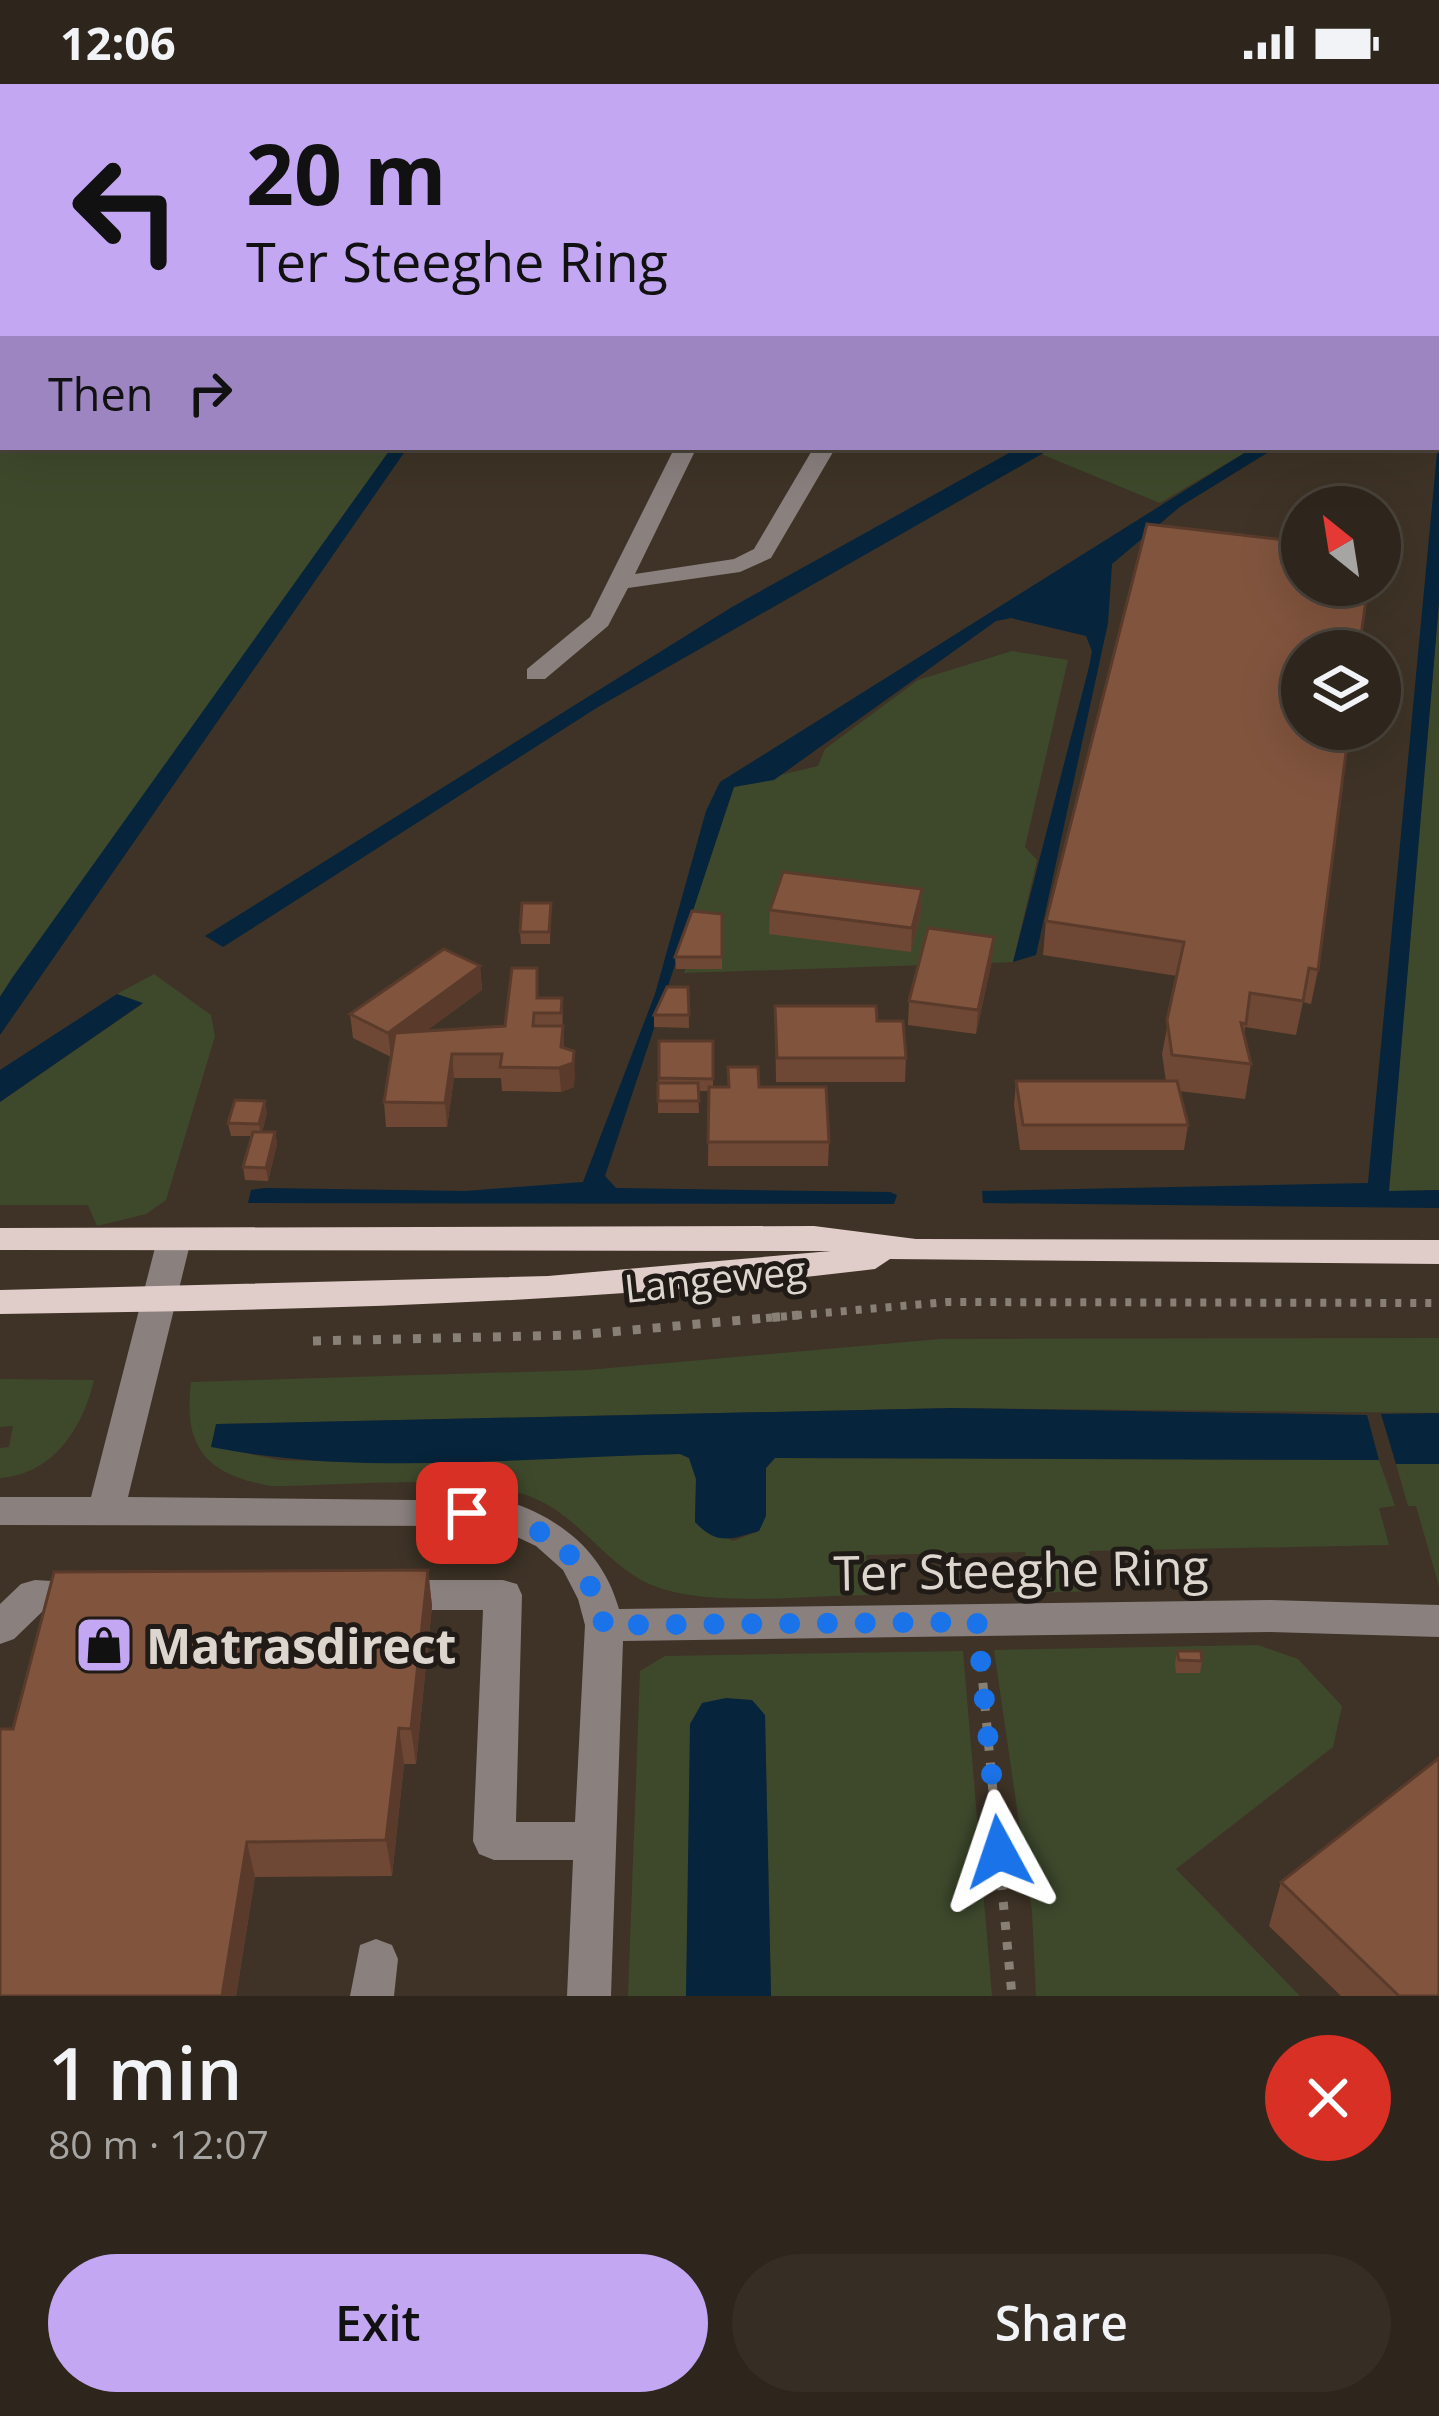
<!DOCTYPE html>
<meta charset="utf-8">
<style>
:root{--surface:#2e261c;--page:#362e25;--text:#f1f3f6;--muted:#a7a5a3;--line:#49433b;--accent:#c3a7f2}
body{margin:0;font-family:"Open Sans",sans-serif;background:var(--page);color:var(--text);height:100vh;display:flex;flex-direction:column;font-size:45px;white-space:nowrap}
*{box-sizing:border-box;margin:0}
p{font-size:39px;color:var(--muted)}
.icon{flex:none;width:66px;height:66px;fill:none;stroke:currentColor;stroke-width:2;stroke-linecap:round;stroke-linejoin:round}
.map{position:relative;height:1912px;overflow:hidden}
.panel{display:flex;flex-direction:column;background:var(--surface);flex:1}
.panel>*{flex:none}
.hud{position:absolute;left:0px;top:0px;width:1440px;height:366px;box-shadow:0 12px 48px #0002,0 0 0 3px var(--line);background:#c3a7f2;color:#111;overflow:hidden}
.needle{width:78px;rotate:330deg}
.fabs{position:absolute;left:1281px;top:402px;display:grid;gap:24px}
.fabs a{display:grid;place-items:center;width:120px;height:120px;border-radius:50%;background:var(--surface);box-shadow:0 12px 48px #0002,0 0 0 3px var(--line);font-size:60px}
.pin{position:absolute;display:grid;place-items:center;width:102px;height:102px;color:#fff;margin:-51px;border-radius:24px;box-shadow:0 6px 18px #0006}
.me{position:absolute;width:132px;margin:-66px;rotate:355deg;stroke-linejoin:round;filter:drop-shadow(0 0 9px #0008)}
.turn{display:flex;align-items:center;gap:42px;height:252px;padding:0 48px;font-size:54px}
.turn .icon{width:156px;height:156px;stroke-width:2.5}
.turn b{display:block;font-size:84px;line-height:102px}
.then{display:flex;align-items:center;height:114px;padding:0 48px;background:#0003;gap:24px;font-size:45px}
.round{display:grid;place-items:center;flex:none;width:126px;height:126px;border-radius:63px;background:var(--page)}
.overview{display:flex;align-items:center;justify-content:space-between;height:204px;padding:0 48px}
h1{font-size:72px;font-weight:600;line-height:90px}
.primary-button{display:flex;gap:24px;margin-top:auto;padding:24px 48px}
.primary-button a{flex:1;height:138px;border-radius:72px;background:var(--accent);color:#111;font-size:48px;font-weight:600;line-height:138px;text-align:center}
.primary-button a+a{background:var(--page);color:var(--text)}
.status{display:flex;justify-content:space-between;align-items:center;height:84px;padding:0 60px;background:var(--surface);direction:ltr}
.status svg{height:33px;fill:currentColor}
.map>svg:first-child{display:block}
.green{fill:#3e492c}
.water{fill:#06243b}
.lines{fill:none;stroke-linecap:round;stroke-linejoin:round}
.path-far1{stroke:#887f75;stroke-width:8;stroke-dasharray:6 9;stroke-linecap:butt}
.path{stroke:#887f75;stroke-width:9;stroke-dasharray:8 12;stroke-linecap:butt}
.minor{fill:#8a817f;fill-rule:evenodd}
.major{fill:#e0ccc9;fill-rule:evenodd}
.wall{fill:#6f4835}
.shaded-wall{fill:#5a3b2b}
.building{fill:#81543e;stroke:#5a3b2b;stroke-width:3}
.route{stroke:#1a73e8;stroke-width:21;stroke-dasharray:0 37.8}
.labels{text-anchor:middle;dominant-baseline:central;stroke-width:10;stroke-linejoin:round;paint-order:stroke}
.street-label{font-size:39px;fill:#ddd6ce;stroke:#201b16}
.near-street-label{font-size:48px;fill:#ddd6ce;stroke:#201b16}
.near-poi-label{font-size:48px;font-weight:bold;fill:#ddd6ce;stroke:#201b16;text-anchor:start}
</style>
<div class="status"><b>12:06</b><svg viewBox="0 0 49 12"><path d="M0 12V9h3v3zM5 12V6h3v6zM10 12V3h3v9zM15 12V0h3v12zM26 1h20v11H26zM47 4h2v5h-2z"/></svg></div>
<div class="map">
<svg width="1439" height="1912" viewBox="0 0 1439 1912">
<rect width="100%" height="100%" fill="#3e3326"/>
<!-- green -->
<g class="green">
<polygon points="0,0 581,0 618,3 3,3 3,76"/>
<polygon points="0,163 3,363 392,363 0,912"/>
<polygon points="1054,363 1254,363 1160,419 1041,370"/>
<polygon points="1439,519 1439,1106 1389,1107"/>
<polygon points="1012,567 1068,576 1025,763 1037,776 1013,878 684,889 702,841 687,837 734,702 818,682 825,665 918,596"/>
<polygon points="154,890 211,931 215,952 166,1116 146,1130 97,1142 88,1121 0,1121 0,1018 142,920 117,910"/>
<path d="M1439 1254V1329L952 1324 217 1340 211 1362 279 1376 351 1378 680 1370 689 1374 696 1395 695 1438 733 1457 759 1447 766 1431V1384L775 1374 1379 1376 1395 1422 1379 1424 1389 1461 1089 1467 1095 1507 1033 1509 1025 1468 866 1471 869 1511C806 1511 699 1526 643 1497 599 1473 576 1428 526 1411 460 1389 342 1402 271 1402 205 1390 183 1363 191 1298L587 1286 940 1255Z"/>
<path d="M0 1295 94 1296C83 1343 54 1390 0 1394V1364L9 1363 13 1342 0 1343Z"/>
<polygon points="1396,1380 1439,1380 1439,1502 1416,1422 1408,1422"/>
<polygon points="1258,1561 1298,1575 1342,1622 1333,1663 1176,1785 1300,1912 1036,1912 1032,1828 994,1566"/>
<polygon points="963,1567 992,1912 771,1912 765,1631 689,1799 686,1912 628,1912 640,1587 665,1572"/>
</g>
<!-- water -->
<g class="water">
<polygon points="1439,348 1439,519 1389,1107 1439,1106 1439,1124 983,1119 982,1107 1368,1099"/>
<polygon points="392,363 408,363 0,951 0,913 12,894"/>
<polygon points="1020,363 1054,363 598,623 223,863 205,852 732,523"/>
<polygon points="1254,363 1277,363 1181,422 1112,480 1108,539 1036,871 1013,878 1089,583 1092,567 1086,552 1011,534 996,537 774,696 734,703 605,1092 616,1104 890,1108 897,1111 894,1120 248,1119 251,1106 265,1104 466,1107 583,1098 655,910 706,727 720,698"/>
<polygon points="117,910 143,919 0,1018 0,986"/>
<path d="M952 1324 1367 1331 1379 1376 775 1374 766 1384V1432L759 1447C731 1455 717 1462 695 1438L696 1395 689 1374 680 1370C526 1373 363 1393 211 1363L216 1340Z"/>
<polygon points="1439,1329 1439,1380 1396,1380 1381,1330"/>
<polygon points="726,1614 752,1616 765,1631 771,1912 686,1912 690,1640 702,1619"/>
</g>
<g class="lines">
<!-- path-far1 -->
<polyline class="path-far1" points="766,1234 947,1218 1439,1219"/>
<!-- path -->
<g class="path">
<polyline points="313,1257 576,1251 799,1231"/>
<polyline points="981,1579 1012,1912"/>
</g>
<!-- minor -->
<g class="minor">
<polygon points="688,0 704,0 686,3"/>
<polygon points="854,0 870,0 852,3"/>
<polygon points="1055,0 1071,0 1054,3"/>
<polygon points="675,363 697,363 635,490 734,475 754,465 814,363 836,363 771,474 740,488 628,504 608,542 545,595 527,595 527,585 590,533"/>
<path d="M174 1145 186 1148 191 1156 128 1413 507 1417C562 1435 603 1468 619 1525L1270 1516 1439 1521V1553L1270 1548 623 1557 611 1912H567L573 1776H494L479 1770 473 1757 483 1526H395L381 1522 376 1511 381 1500 395 1496H503L517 1500 522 1511 516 1738H575L585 1541 578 1515 563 1486 536 1462 502 1446 467 1442 0 1441V1413H91L157 1156 162 1148Z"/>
<polygon points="35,1496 103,1500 108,1511 103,1522 44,1526 14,1555 0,1560 0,1520 21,1500"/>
<polygon points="376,1855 392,1861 398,1875 394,1912 350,1912 360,1861"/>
</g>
<!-- major -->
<path class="major" d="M814 1142 916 1155 1439 1156V1180L890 1175 875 1185C584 1221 293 1226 0 1230V1206L548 1192 831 1167 0 1166V1144Z"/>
</g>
<!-- wall -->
<g class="wall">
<rect x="0" y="87" width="3" height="57"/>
<polygon points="1147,440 1318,886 1311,920 1303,918 1296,951 1245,943 1244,952 1251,980 1245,1015 1179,1007 1188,1041 1184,1066 1020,1066 1014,1021 1016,997 1166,997 1162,970 1177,892 1043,871 1046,837"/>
<polygon points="922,805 921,828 911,868 769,850 770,826"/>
<polygon points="551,819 550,860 521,860 520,848"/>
<polygon points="722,830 722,885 676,885 675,873"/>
<polygon points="992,876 976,950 908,941 909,917"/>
<polygon points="480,882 482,906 426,947 505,942 538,914 562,914 564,964 574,967 574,1003 561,1008 502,1007 501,994 454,994 447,1043 386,1043 384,1018 391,973 353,954 350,930"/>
<polygon points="688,903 689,944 654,943 654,931"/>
<polygon points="775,922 877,937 906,974 905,998 776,998"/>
<polygon points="659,957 713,957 713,1003 728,1003 728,983 759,1003 829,1058 828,1082 708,1082 709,1007 698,1007 699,1029 658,1029"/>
<polygon points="267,1029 262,1048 275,1048 277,1060 268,1097 245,1096 243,1083 251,1052 231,1052 228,1039"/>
<polygon points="428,1486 432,1522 416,1680 404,1680 392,1792 255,1793 236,1912 0,1912 13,1645"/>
<polygon points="1177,1567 1202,1577 1200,1589 1176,1589 1175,1580"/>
<polygon points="1281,1798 1439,1912 1341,1912 1269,1842"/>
</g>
<!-- shaded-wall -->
<g class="shaded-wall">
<polygon points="922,805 921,828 911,868 912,844"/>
<polygon points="994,853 992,876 976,950 978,926"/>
<polygon points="480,882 482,906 391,973 388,949"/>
<polygon points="562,914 564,966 574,967 575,991 574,1003 561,1008 559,984 562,949"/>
<polygon points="452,970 454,994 447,1043 445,1019"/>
<polygon points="265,1017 267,1029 261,1052 259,1040"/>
<polygon points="275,1048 277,1060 268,1097 266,1084"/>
<polygon points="428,1486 432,1522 416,1680 411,1645"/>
<polygon points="399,1644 404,1680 392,1792 386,1756"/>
<polygon points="247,1758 255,1793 236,1912 222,1912"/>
</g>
<!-- building -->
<g class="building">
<polygon points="720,0 810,0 808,3 719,3"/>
<polygon points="868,0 979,0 977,3 866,3"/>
<polygon points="0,87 3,87 3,127 0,126"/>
<polygon points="1147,440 1302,458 1302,501 1368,501 1359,567 1302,567 1302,645 1349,645 1318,886 1309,884 1303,917 1250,909 1246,940 1241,939 1251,980 1172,971 1167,936 1184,858 1046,837"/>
<polygon points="783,788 922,805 912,844 770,826"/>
<polygon points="522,819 551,819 549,848 520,848"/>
<polygon points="692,827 722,830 722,873 675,873"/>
<polygon points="928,844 994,853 978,926 909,917"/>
<polygon points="444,865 480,882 388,949 350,930"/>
<polygon points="512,884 537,884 537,914 562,914 561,929 534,929 533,942 563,942 561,963 574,967 573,979 559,984 500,983 502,970 452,970 445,1019 384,1018 395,949 505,942"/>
<polygon points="667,903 688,903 689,931 654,931"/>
<polygon points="775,922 876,922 877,937 903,937 906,974 777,974"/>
<polygon points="659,957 713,957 713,995 659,994"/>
<polygon points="728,983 758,983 759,1003 826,1003 829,1058 708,1058 709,1003 729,1003"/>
<polygon points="1016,997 1177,997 1188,1041 1023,1041"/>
<polygon points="658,999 698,999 699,1017 658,1017"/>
<polygon points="235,1016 265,1017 259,1040 228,1039"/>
<polygon points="253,1048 275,1048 266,1084 243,1083"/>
<polygon points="428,1486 411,1645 399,1644 386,1756 247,1758 222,1912 0,1912 0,1645 13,1645 54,1488"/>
<polygon points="1177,1567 1201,1567 1202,1577 1179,1576"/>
<polygon points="1439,1674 1439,1912 1399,1912 1281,1798"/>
</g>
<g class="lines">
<!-- route -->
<path class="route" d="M467 1429C543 1435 585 1466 604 1541L977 1538 999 1768"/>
</g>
<!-- icons -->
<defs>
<g id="shop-square" transform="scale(3)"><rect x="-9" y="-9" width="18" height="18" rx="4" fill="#c3a7f2" stroke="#201b16"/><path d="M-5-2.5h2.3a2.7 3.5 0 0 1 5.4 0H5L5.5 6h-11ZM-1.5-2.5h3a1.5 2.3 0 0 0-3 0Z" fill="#111"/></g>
</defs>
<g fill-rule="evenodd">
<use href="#shop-square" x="104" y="1561"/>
</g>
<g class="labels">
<!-- street labels -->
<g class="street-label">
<text transform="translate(715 1194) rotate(-6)">Langeweg</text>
</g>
<!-- near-street labels -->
<g class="near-street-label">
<text transform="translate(1021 1485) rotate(-1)">Ter Steeghe Ring</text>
</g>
<!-- near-poi labels -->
<g class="near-poi-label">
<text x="146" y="1561">Matrasdirect</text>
</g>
</g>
</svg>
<div class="fabs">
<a><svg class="needle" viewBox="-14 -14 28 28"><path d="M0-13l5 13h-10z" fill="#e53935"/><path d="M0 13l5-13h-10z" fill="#a7a5a3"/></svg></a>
<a><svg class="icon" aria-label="layers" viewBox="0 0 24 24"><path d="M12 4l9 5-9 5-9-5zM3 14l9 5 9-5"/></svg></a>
</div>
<div class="pin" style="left:467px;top:1429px;background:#d93025"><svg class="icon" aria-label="arrive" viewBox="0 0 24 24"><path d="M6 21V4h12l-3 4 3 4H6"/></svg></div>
<svg class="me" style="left:999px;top:1768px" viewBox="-20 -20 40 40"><path d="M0-17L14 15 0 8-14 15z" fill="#1a73e8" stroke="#fff" stroke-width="4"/></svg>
<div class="hud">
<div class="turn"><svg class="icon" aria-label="left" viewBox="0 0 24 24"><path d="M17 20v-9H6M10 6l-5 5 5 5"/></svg><div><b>20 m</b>Ter Steeghe Ring</div></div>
<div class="then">Then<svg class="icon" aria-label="right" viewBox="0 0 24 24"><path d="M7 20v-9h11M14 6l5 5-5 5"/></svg></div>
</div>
</div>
<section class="panel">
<div class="overview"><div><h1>1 min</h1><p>80 m · 12:07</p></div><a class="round" style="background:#d93025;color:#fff"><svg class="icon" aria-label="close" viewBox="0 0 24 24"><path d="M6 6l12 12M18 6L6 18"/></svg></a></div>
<div class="primary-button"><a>Exit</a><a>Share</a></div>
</section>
